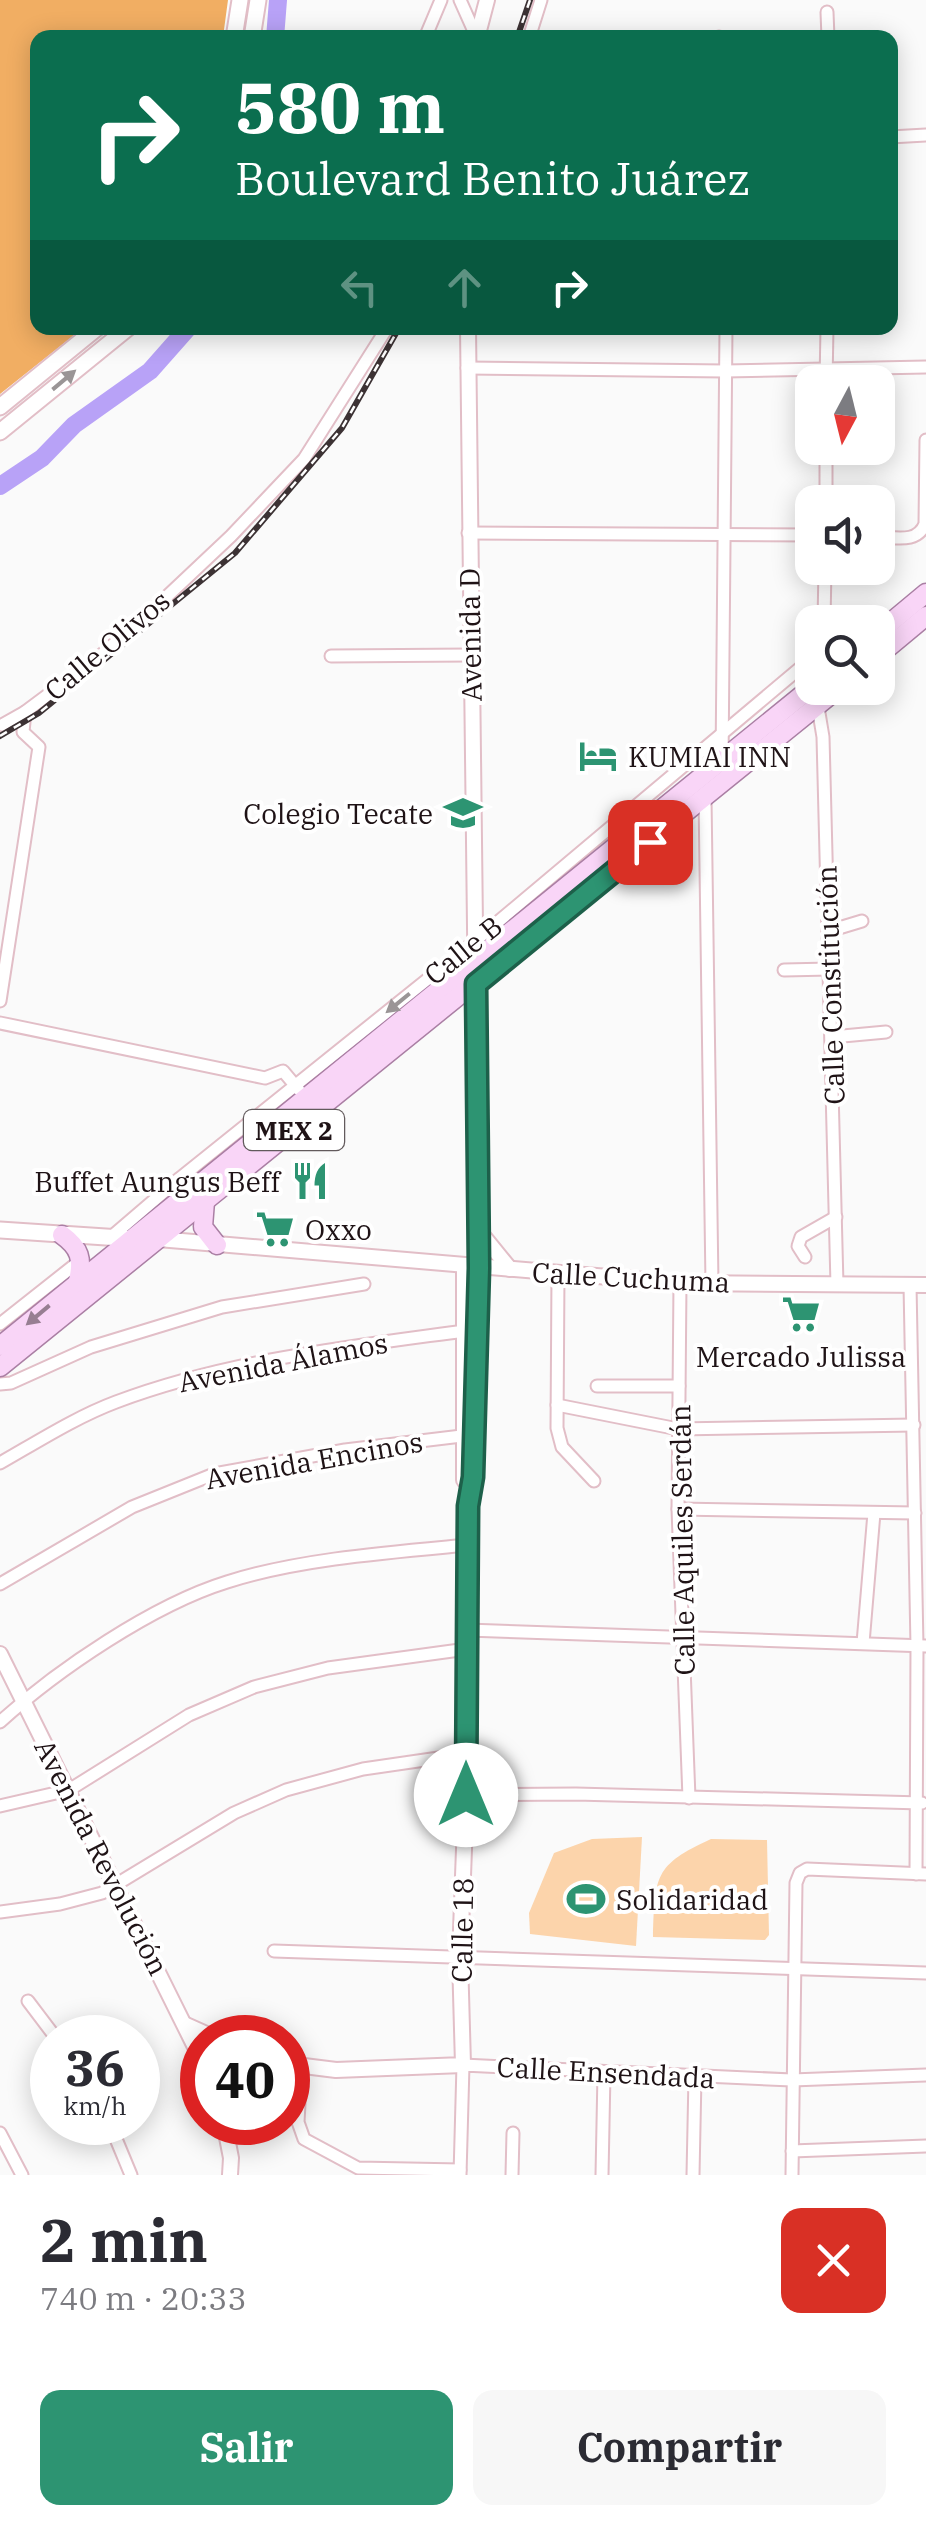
<!DOCTYPE html>
<html lang="es">
<meta charset="utf-8">
<style>
:root{--surface:#fff;--page:#f7f7f7;--text:#2b2b33;--muted:#7c7c81;--accent:#2d9472}
body{margin:0;font-family:"IBM Plex Serif",serif;background:var(--page);color:var(--text);height:100vh;display:flex;flex-direction:column;font-size:38px;white-space:nowrap}
*{box-sizing:border-box;margin:0}
p{font-size:32px;color:var(--muted)}
.icon{flex:none;width:55px;height:55px;fill:none;stroke:currentColor;stroke-width:2;stroke-linecap:round;stroke-linejoin:round}
.map{position:relative;height:2175px;overflow:hidden}
.details{display:flex;flex-direction:column;background:var(--surface);flex:1}
.details>*{flex:none}
.banner{position:absolute;left:30px;top:30px;width:868px;height:305px;border-radius:20px;box-shadow:0 5px 25px #0003;background:#0b6e4f;color:#fff;overflow:hidden}
.needle{width:65px;rotate:187deg}
.fabs{position:absolute;left:795px;top:365px;display:grid;gap:20px}
.fabs a{display:grid;place-items:center;width:100px;height:100px;border-radius:20px;background:var(--surface);box-shadow:0 5px 25px #0003;font-size:50px}
.speed{position:absolute;left:30px;top:2015px;display:flex;gap:20px;font-size:50px;font-weight:700;text-align:center}
.speed>*{display:grid;place-content:center;width:130px;height:130px;border-radius:50%;background:var(--surface);box-shadow:0 5px 25px #0003;line-height:1}
.speed small{font-size:25px;font-weight:400}
.speed .limit{border:15px solid #d22;background:#fff;color:#111}
.pin{position:absolute;display:grid;place-items:center;width:85px;height:85px;color:#fff;margin:-42px;border-radius:20px;box-shadow:0 5px 15px #0006}
.me{position:absolute;width:110px;margin:-55px;rotate:0deg;stroke-linejoin:round;filter:drop-shadow(0 0 8px #0008)}
.turn{display:flex;align-items:center;gap:35px;height:210px;padding:0 40px;font-size:45px}
.turn .icon{width:130px;height:130px;stroke-width:2.5}
.turn b{display:block;font-size:70px;line-height:85px}
.lanes{display:flex;align-items:center;height:95px;padding:0 40px;background:#0003;justify-content:center;gap:50px;direction:ltr}
.lanes .off{opacity:.35}
.round{display:grid;place-items:center;flex:none;width:105px;height:105px;border-radius:20px;background:var(--page)}
.headline{display:flex;align-items:center;justify-content:space-between;height:170px;padding:0 40px}
h1{font-size:60px;font-weight:800;line-height:75px}
.action{display:flex;gap:20px;margin-top:auto;padding:20px 40px}
.action a{flex:1;height:115px;border-radius:20px;background:var(--accent);color:#fff;font-size:40px;font-weight:800;line-height:115px;text-align:center}
.action a+a{background:var(--page);color:var(--text)}
.map>svg:first-child{display:block}
.green{fill:#fcd4ab}
.forest{fill:#f1ae63}
.lines{fill:none;stroke-linecap:round;stroke-linejoin:round}
.river{stroke:#b8a2f7;stroke-width:18}
.minor-casing{stroke:#e2bec7;stroke-width:15}
.tertiary-casing{stroke:#e2bec7;stroke-width:18}
.secondary-casing{stroke:#e2bec7;stroke-width:19}
.primary-casing{stroke:#aa7fa4;stroke-width:21}
.minor{stroke:#fff;stroke-width:11}
.tertiary{stroke:#fff;stroke-width:14}
.secondary{stroke:#fff;stroke-width:15}
.primary{stroke:#f9d5f7;stroke-width:18}
.rail-casing{stroke:#3c3234;stroke-width:6}
.rail{stroke:#fff;stroke-width:2.5;stroke-dasharray:8;stroke-linecap:butt}
.oneway{fill:#9a9596}
.oneway2{fill:#977e92}
.route-casing{stroke:#1d604a;stroke-width:25}
.route{stroke:#2d9472;stroke-width:18}
.labels{text-anchor:middle;dominant-baseline:central;stroke-width:8;stroke-linejoin:round;paint-order:stroke}
.shield{fill:#fff;stroke:#625a5c;stroke-width:2.5}
.shield-label{font-size:25px;font-weight:bold;fill:#1f1316}
.street-label{font-size:28px;fill:#1f1316;stroke:#fff}
.poi-label{font-size:28px;fill:#1f1316;stroke:#fff;text-anchor:start}
</style>
<div class="map">
<svg width="926" height="2175" viewBox="0 0 926 2175">
<rect width="100%" height="100%" fill="#fafafa"/>
<!-- green -->
<g class="green">
<polygon points="642,1837 636,1946 530,1934 529,1913 554,1853 592,1839"/>
<path d="M711 1839 767 1840 769 1935 765 1940 653 1937C655 1876 654 1865 711 1839Z"/>
</g>
<!-- forest -->
<polygon class="forest" points="0,0 228,0 223,37 38,38 38,328 83,328 0,394"/>
<g class="lines">
<!-- river -->
<g class="river">
<polyline points="275,38 278,0"/>
<polyline points="0,486 42,458 74,425 150,371 188,328"/>
</g>
<!-- minor casing -->
<g class="minor-casing">
<g id="minor">
<polyline points="460,0 477,38"/>
<polyline points="827,12 828,38"/>
<polyline points="719,37 719,38"/>
<polyline points="425,38 441,0"/>
<polyline points="529,38 541,0"/>
<polyline points="890,137 926,135"/>
<polyline points="467,368 725,371 926,367"/>
<polyline points="826,382 827,328"/>
<polyline points="826,502 826,448"/>
<polyline points="468,533 812,535"/>
<path d="M878 537C895 537 917 544 925 524L926 440"/>
<polyline points="824,622 825,568"/>
<polyline points="331,656 471,655"/>
<polyline points="817,701 823,737 837,1285"/>
<polyline points="2,725 25,712"/>
<polyline points="722,763 726,328"/>
<polyline points="705,798 712,1284"/>
<polyline points="829,931 862,921"/>
<polyline points="784,970 830,969"/>
<polyline points="0,1001 39,747 23,732 25,712 100,656 161,602 231,536 304,459 387,328"/>
<polyline points="0,1023 265,1078 283,1071 299,1090"/>
<polyline points="832,1037 886,1032"/>
<polyline points="110,1238 180,1178 474,942 812,658"/>
<polyline points="805,1257 798,1246 801,1237 836,1217"/>
<polyline points="558,1274 557,1428 562,1447 594,1481"/>
<polyline points="680,1283 678,1509 689,1798"/>
<polyline points="910,1285 917,1646 916,1874"/>
<polyline points="0,1324 81,1260"/>
<polyline points="0,1384 11,1383 91,1347 222,1307 364,1284"/>
<polyline points="597,1386 679,1386"/>
<polyline points="557,1405 678,1429 914,1425"/>
<path d="M0 1463C37 1442 76 1417 116 1402 228 1360 347 1347 464 1331"/>
<polyline points="678,1509 915,1513"/>
<polyline points="0,1584 132,1507 214,1474 345,1450 470,1435"/>
<polyline points="467,1630 926,1646"/>
<polyline points="863,1643 874,1513"/>
<path d="M0 1722C57 1670 153 1605 227 1582 298 1559 393 1552 468 1545"/>
<polyline points="466,1795 576,1794 922,1803"/>
<polyline points="0,1806 69,1790 189,1715 254,1687 328,1668 467,1649"/>
<polyline points="0,1912 60,1904 102,1893 234,1813 286,1790 363,1769 466,1754"/>
<polyline points="274,1951 926,1973"/>
<polyline points="28,2001 56,2038"/>
<polyline points="301,2067 298,2122 304,2139 358,2168 460,2170"/>
<polyline points="109,2122 131,2175"/>
<polyline points="0,2133 22,2175"/>
<polyline points="792,2151 926,2146"/>
<polyline points="460,2175 463,2065 792,2080 926,2075"/>
<polyline points="512,2175 513,2133"/>
<polyline points="602,2175 604,2073"/>
<polyline points="693,2175 695,2077"/>
<polyline points="792,2175 796,1883 800,1873 807,1869 926,1874"/>
</g>
</g>
<!-- tertiary casing -->
<g class="tertiary-casing">
<g id="tertiary">
<polyline points="477,38 487,0"/>
<polyline points="479,1231 510,1269"/>
<polyline points="158,1239 680,1283 926,1285"/>
<polyline points="464,1266 464,1480"/>
<polyline points="0,1654 202,2061"/>
<polyline points="186,2025 215,2038"/>
<polyline points="288,2064 336,2070 463,2065 460,1957 466,1795 469,1506 473,1477 479,1268 468,328"/>
<polyline points="224,2122 231,2158 230,2175"/>
</g>
</g>
<!-- secondary casing -->
<g class="secondary-casing">
<g id="secondary">
<polyline points="234,38 240,0"/>
<polyline points="252,38 258,0"/>
<polyline points="0,407 97,328"/>
<polyline points="0,432 128,328"/>
<polyline points="0,1230 136,1239"/>
</g>
</g>
<!-- primary casing -->
<g class="primary-casing">
<g id="primary">
<polyline points="878,633 926,593"/>
<polyline points="878,656 926,616"/>
<polyline points="205,1201 203,1227 217,1245"/>
<path d="M62 1235C80 1248 83 1259 78 1281"/>
<polyline points="0,1346 812,687"/>
<polyline points="0,1367 839,688"/>
</g>
</g>
<!-- minor -->
<use href="#minor" class="minor"/>
<!-- tertiary -->
<use href="#tertiary" class="tertiary"/>
<!-- secondary -->
<use href="#secondary" class="secondary"/>
<!-- primary -->
<use href="#primary" class="primary"/>
<!-- rail casing -->
<g class="rail-casing">
<g id="rail">
<polyline points="517,38 530,0"/>
<polyline points="0,736 39,713 235,553 342,428 399,328"/>
</g>
</g>
<!-- rail -->
<use href="#rail" class="rail"/>
</g>
<!-- one-way arrows -->
<defs><path id="oneway-solid" d="M-6-.8H1V-3.2L6.5 0L1 3.2V.8H-6Z" transform="scale(2.5)"/></defs>
<g class="oneway">
<use href="#oneway-solid" transform="translate(64 380) rotate(-40)"/>
<use href="#oneway-solid" transform="translate(398 1003) rotate(141)"/>
</g>
<use class="oneway2" href="#oneway-solid" transform="translate(38 1315) rotate(140)"/>
<g class="lines">
<!-- route casing -->
<g class="route-casing">
<polyline id="route" points="466,1795 468,1506 473,1477 479,1268 476,984 650,842"/>
</g>
<!-- route -->
<use href="#route" class="route"/>
</g>
<!-- icons -->
<defs>
<g id="hotel-bare" transform="scale(3)"><path d="M-6-4.5h1.5V1H6V5H4.5V3h-9V5H-6ZM-4 0a1.8 1.8 0 1 1 3.6 0ZM.5 0V-2.5h3Q6-2.5 6 0Z" fill="#2d9472" stroke="#fff" stroke-width="2.5" paint-order="stroke"/></g>
<g id="school-bare" transform="scale(3)"><path d="M0-5L7-2L0 1L-7-2ZM-4 1L0 2.5L4 1V4Q0 6-4 4Z" fill="#2d9472" stroke="#fff" stroke-width="2.5" paint-order="stroke"/></g>
<g id="restaurant-bare" transform="scale(3)"><path d="M-5-6h1v4h1v-4h1v4h1v-4h1v5L-1.5 .5V6h-2V.5L-5-1ZM5-6V6H3V1.5H1.5Q1.5-4 5-6Z" fill="#2d9472" stroke="#fff" stroke-width="2.5" paint-order="stroke"/></g>
<g id="supermarket-bare" transform="scale(3)"><path d="M-6-5.5h2.5l.6 2H6L4.5 2H-2.5L-4.4-4H-6ZM-1.5 3.2a1.3 1.3 0 1 0 .1 0ZM3 3.2a1.3 1.3 0 1 0 .1 0Z" fill="#2d9472" stroke="#fff" stroke-width="2.5" paint-order="stroke"/></g>
<g id="stadium-bare" transform="scale(3)"><path d="M0-5a6.5 5 0 1 0 0 10a6.5 5 0 1 0 0-10ZM-3.5-1.8h7v3.6h-7Z" fill="#2d9472" stroke="#fff" stroke-width="2.5" paint-order="stroke"/></g>
</defs>
<g fill-rule="evenodd">
<use href="#hotel-bare" x="598" y="756"/>
<use href="#school-bare" x="463" y="813"/>
<use href="#restaurant-bare" x="310" y="1181"/>
<use href="#supermarket-bare" x="275" y="1229"/>
<use href="#supermarket-bare" x="801" y="1314"/>
<use href="#stadium-bare" x="586" y="1899"/>
</g>
<g class="labels">
<!-- shield labels -->
<rect class="shield" x="244" y="1110" width="100" height="40" rx="8"/>
<g class="shield-label">
<text x="294" y="1130">MEX 2</text>
</g>
<!-- street labels -->
<g class="street-label">
<text transform="translate(470 635) rotate(-91)">Avenida D</text>
<text transform="translate(107 645) rotate(-40)">Calle Olivos</text>
<text transform="translate(463 950) rotate(-39)">Calle B</text>
<text transform="translate(830 985) rotate(-92)">Calle Constitución</text>
<text transform="translate(631 1277) rotate(3)">Calle Cuchuma</text>
<text transform="translate(283 1362) rotate(-11)">Avenida Álamos</text>
<text transform="translate(314 1460) rotate(-10)">Avenida Encinos</text>
<text transform="translate(682 1540) rotate(-91)">Calle Aquiles Serdán</text>
<text transform="translate(102 1857) rotate(63)">Avenida Revolución</text>
<text transform="translate(462 1930) rotate(-89)">Calle 18</text>
<text transform="translate(606 2072) rotate(3)">Calle Ensendada</text>
</g>
<!-- poi labels -->
<g class="poi-label">
<text x="628" y="756">KUMIAI INN</text>
<text x="433" y="813" text-anchor="end">Colegio Tecate</text>
<text x="280" y="1181" text-anchor="end">Buffet Aungus Beff</text>
<text x="305" y="1229">Oxxo</text>
<text x="801" y="1356" text-anchor="middle">Mercado Julissa</text>
<text x="616" y="1899">Solidaridad</text>
</g>
</g>
</svg>
<div class="fabs">
<a><svg class="needle" viewBox="-14 -14 28 28"><path d="M0-13l5 13h-10z" fill="#e53935"/><path d="M0 13l5-13h-10z" fill="#7c7c81"/></svg></a>
<a><svg class="icon" aria-label="sound" viewBox="0 0 24 24"><path d="M4 9h4l5-4v14l-5-4H4zM17 9q2 3 0 6"/></svg></a>
<a><svg class="icon" aria-label="search" viewBox="0 0 24 24"><circle cx="10" cy="10" r="6"/><path d="M15 15l6 6"/></svg></a>
</div>
<div class="speed"><div>36<small>km/h</small></div><div class="limit">40</div></div>
<div class="pin" style="left:650px;top:842px;background:#d93025"><svg class="icon" aria-label="arrive" viewBox="0 0 24 24"><path d="M6 21V4h12l-3 4 3 4H6"/></svg></div>
<svg class="me" style="left:466px;top:1795px" viewBox="-20 -20 40 40"><circle r="19" fill="#fff"/><path d="M0-13L10 11 0 6-10 11z" fill="#2d9472"/></svg>
<div class="banner">
<div class="turn"><svg class="icon" aria-label="right" viewBox="0 0 24 24"><path d="M7 20v-9h11M14 6l5 5-5 5"/></svg><div><b>580 m</b>Boulevard Benito Juárez</div></div>
<div class="lanes"><svg class="icon off" aria-label="left" viewBox="0 0 24 24"><path d="M17 20v-9H6M10 6l-5 5 5 5"/></svg><svg class="icon off" aria-label="ahead" viewBox="0 0 24 24"><path d="M12 20V5M6 11l6-6 6 6"/></svg><svg class="icon" aria-label="right" viewBox="0 0 24 24"><path d="M7 20v-9h11M14 6l5 5-5 5"/></svg></div>
</div>
</div>
<section class="details">
<div class="headline"><div><h1>2 min</h1><p>740 m · 20:33</p></div><a class="round" style="background:#d93025;color:#fff"><svg class="icon" aria-label="close" viewBox="0 0 24 24"><path d="M6 6l12 12M18 6L6 18"/></svg></a></div>
<div class="action"><a>Salir</a><a>Compartir</a></div>
</section>
